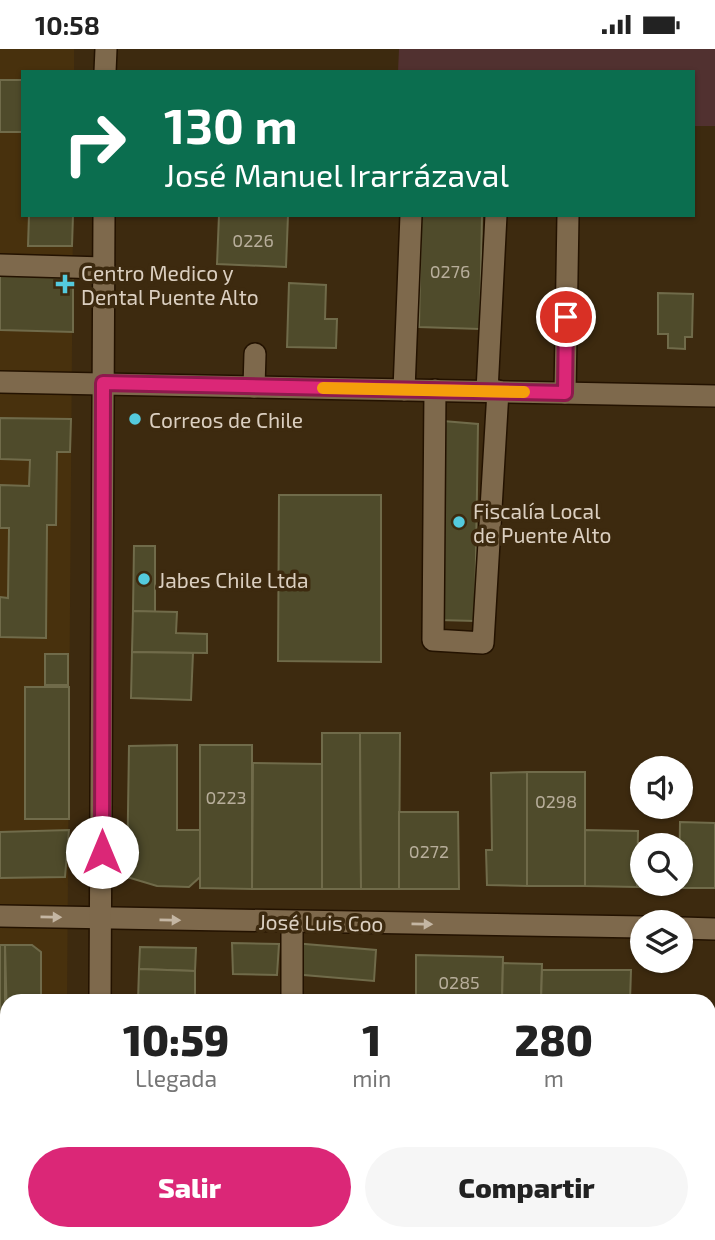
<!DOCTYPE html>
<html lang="es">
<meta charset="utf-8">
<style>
:root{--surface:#fff;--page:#f6f6f6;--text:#222;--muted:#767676;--accent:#db2777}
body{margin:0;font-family:"Exo 2",sans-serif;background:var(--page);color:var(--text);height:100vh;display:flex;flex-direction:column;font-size:26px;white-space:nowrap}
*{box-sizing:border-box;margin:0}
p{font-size:23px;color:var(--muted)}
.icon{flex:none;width:38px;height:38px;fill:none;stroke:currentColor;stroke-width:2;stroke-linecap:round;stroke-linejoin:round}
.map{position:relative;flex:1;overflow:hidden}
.drawer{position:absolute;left:0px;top:945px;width:716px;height:247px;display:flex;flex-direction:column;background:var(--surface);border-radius:21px 21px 0 0;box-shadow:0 2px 5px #0004}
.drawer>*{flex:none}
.hud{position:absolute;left:21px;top:21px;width:674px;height:147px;border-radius:0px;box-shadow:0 2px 5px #0004;background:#0b6e4f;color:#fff;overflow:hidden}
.buttons{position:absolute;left:630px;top:707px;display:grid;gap:14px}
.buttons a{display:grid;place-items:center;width:63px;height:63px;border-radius:50%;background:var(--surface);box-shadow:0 2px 5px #0004;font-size:35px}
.pin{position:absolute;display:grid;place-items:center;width:60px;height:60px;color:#fff;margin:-30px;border:4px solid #fff;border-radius:50%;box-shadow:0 2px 7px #0007}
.me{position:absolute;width:77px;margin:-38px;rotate:0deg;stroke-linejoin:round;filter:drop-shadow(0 0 5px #0008)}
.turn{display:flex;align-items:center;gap:24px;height:147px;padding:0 28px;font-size:32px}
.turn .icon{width:91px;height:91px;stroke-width:2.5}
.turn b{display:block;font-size:49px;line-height:60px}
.eta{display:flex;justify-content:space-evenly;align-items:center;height:119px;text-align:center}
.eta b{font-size:42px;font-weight:800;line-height:49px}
.action{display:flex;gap:14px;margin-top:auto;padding:14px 28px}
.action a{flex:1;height:80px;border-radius:42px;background:var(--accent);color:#fff;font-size:28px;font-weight:800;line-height:80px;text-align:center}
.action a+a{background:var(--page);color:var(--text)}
.status{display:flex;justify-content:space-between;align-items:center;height:49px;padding:0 35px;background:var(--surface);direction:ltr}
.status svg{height:19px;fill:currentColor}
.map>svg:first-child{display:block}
.built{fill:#48310d}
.green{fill:#513130}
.building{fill:#4f4b2b;stroke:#706b4a;stroke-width:2}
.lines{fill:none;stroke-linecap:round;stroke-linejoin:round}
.minor-casing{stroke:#231200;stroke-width:24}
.minor{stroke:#7e694c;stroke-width:21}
.oneway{fill:#c4b6a3}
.route-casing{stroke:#8e194d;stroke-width:18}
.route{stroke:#db2777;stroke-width:12}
.slow{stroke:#f59e0b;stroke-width:12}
.poi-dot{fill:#54cadd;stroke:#3d2a0f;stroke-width:2.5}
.labels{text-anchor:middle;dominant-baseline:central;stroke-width:7;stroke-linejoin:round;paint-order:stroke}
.number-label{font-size:18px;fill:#b8ae9b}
.poi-label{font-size:21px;fill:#dbcfc0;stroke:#3d2a0f;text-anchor:start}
.street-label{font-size:21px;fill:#dbcfc0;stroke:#3d2a0f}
</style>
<div class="status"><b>10:58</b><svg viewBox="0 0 49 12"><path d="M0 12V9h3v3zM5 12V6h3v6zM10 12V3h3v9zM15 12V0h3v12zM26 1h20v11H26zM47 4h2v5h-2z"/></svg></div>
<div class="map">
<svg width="715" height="1191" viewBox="0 0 715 1191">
<rect width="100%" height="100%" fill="#3d2a0f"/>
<!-- built -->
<polygon class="built" points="0,0 74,0 74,23 23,23 23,166 73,166 67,952 7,952 7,1185 65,1185 65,1191 0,1191"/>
<!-- green -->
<polygon class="green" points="399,0 715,0 715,77 693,77 693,23 398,23"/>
<!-- building -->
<g class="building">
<rect x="0" y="31" width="23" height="52"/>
<polygon points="29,166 73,166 72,197 28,197"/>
<polygon points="219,166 288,166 286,218 217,215"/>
<polygon points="421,166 482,166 480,280 419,278"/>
<polygon points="0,225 73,227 73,283 0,281"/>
<polygon points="289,234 326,236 325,270 337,270 336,299 287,298"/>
<polygon points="658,244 693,245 692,288 685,288 685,300 668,299 668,285 658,285"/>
<polygon points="0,369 71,370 70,403 57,403 56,476 47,476 46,589 0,588 0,548 8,549 9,479 0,479 0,436 29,437 30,411 0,410"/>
<polygon points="443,372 478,375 475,572 439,571"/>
<polygon points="279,446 381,446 381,613 278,612"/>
<polygon points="134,497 155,497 155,563 133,562"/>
<polygon points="133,562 177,563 176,584 207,585 207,604 132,603"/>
<polygon points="132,603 193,604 191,651 131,649"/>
<rect x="45" y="605" width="23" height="31"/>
<rect x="25" y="638" width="44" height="132"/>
<polygon points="322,684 360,684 361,840 322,840"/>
<polygon points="360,684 400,684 399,840 361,840"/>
<polygon points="177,696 177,781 200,781 200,828 189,838 157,837 127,828 129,697"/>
<polygon points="200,696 252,696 252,840 200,839"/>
<polygon points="253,714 322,715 322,840 252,840"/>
<polygon points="527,723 527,837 487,836 486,801 492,801 491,724"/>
<rect x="527" y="723" width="58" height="114"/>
<polygon points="399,763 458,763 459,840 399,840"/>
<polygon points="680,773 715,774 715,839 679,839"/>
<polygon points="69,781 65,828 0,829 0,783"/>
<polygon points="585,781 638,782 637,838 585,837"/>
<polygon points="638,807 642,808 642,835 679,835 679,839 637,838"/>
<polygon points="232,894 279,895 277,926 233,925"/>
<polygon points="293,894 376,901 374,932 292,925"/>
<rect x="0" y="896" width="5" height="76"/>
<polygon points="5,896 32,896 41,903 41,952 7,952 7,972"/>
<polygon points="140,898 196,899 195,922 139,920"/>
<polygon points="416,906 503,908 502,952 416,952"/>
<polygon points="503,914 542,915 541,952 502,952"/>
<polygon points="139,920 195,922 195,952 138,952"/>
<polygon points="542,921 631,921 630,952 541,952"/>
<polygon points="144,1185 178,1185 178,1191 143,1191"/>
</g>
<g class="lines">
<!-- minor casing -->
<g class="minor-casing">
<g id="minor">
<polyline points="105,23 106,0"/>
<polyline points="0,216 104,219"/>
<polyline points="0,333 715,347"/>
<polyline points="254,338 255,305"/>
<polyline points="404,341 411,166"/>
<polyline points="435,341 433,591 483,594 498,342"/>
<polyline points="487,342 496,166"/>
<polyline points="565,344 568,166"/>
<polyline points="0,867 642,878"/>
<polyline points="292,873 292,952"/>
<polyline points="681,879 715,880"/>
<polyline points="100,952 104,166"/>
<polyline points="97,1191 97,1185"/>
<polyline points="371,1191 371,1187"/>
</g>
</g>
<!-- minor -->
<use href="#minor" class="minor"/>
</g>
<!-- one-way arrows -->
<defs><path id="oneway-solid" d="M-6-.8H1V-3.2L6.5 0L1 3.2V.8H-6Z" transform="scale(1.75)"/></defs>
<g class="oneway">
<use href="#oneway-solid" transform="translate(51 868) rotate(1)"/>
<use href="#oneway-solid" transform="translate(170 871) rotate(1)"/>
<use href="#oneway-solid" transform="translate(422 875) rotate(1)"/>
</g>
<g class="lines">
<!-- route casing -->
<g class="route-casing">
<polyline id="route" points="102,803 103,334 565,344 566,268"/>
</g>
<!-- route -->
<use href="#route" class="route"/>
<!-- slow -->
<polyline class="slow" points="323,339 524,343"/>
</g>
<!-- markers -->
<g class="poi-dot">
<path d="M61.5 224.5h7v7h7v7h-7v7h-7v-7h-7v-7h7z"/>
<circle cx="135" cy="370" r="7"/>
<circle cx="459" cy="473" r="7"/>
<circle cx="144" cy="530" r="7"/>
</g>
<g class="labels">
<!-- number labels -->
<g class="number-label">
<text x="253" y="191">0226</text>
<text x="450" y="222">0276</text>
<text x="226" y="748">0223</text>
<text x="556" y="752">0298</text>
<text x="429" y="802">0272</text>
<text x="459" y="933">0285</text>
</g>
<!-- poi labels -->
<g class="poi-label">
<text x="81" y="223">Centro Medico y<tspan x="81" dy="24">Dental Puente Alto</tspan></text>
<text x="149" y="370">Correos de Chile</text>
<text x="473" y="461">Fiscalía Local<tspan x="473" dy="24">de Puente Alto</tspan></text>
<text x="158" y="530">Jabes Chile Ltda</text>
</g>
<!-- street labels -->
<g class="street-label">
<text transform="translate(321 873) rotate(1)">José Luis Coo</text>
</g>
</g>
</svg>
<div class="buttons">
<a><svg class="icon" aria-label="sound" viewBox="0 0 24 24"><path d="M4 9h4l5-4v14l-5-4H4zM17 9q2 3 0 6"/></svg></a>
<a><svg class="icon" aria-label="search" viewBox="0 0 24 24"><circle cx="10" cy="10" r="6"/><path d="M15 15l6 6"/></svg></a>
<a><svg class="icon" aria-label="layers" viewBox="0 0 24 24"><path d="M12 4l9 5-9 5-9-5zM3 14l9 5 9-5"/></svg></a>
</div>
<div class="pin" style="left:566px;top:268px;background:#d93025"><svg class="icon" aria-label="arrive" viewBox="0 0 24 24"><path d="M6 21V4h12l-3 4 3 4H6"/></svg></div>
<svg class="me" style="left:102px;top:803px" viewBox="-20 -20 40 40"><circle r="19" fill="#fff"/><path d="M0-13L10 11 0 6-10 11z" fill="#db2777"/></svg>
<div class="hud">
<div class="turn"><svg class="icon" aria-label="right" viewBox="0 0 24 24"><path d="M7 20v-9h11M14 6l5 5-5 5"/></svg><div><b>130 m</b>José Manuel Irarrázaval</div></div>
</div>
<section class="drawer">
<div class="eta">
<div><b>10:59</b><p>Llegada</p></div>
<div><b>1</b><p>min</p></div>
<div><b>280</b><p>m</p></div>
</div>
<div class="action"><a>Salir</a><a>Compartir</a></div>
</section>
</div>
